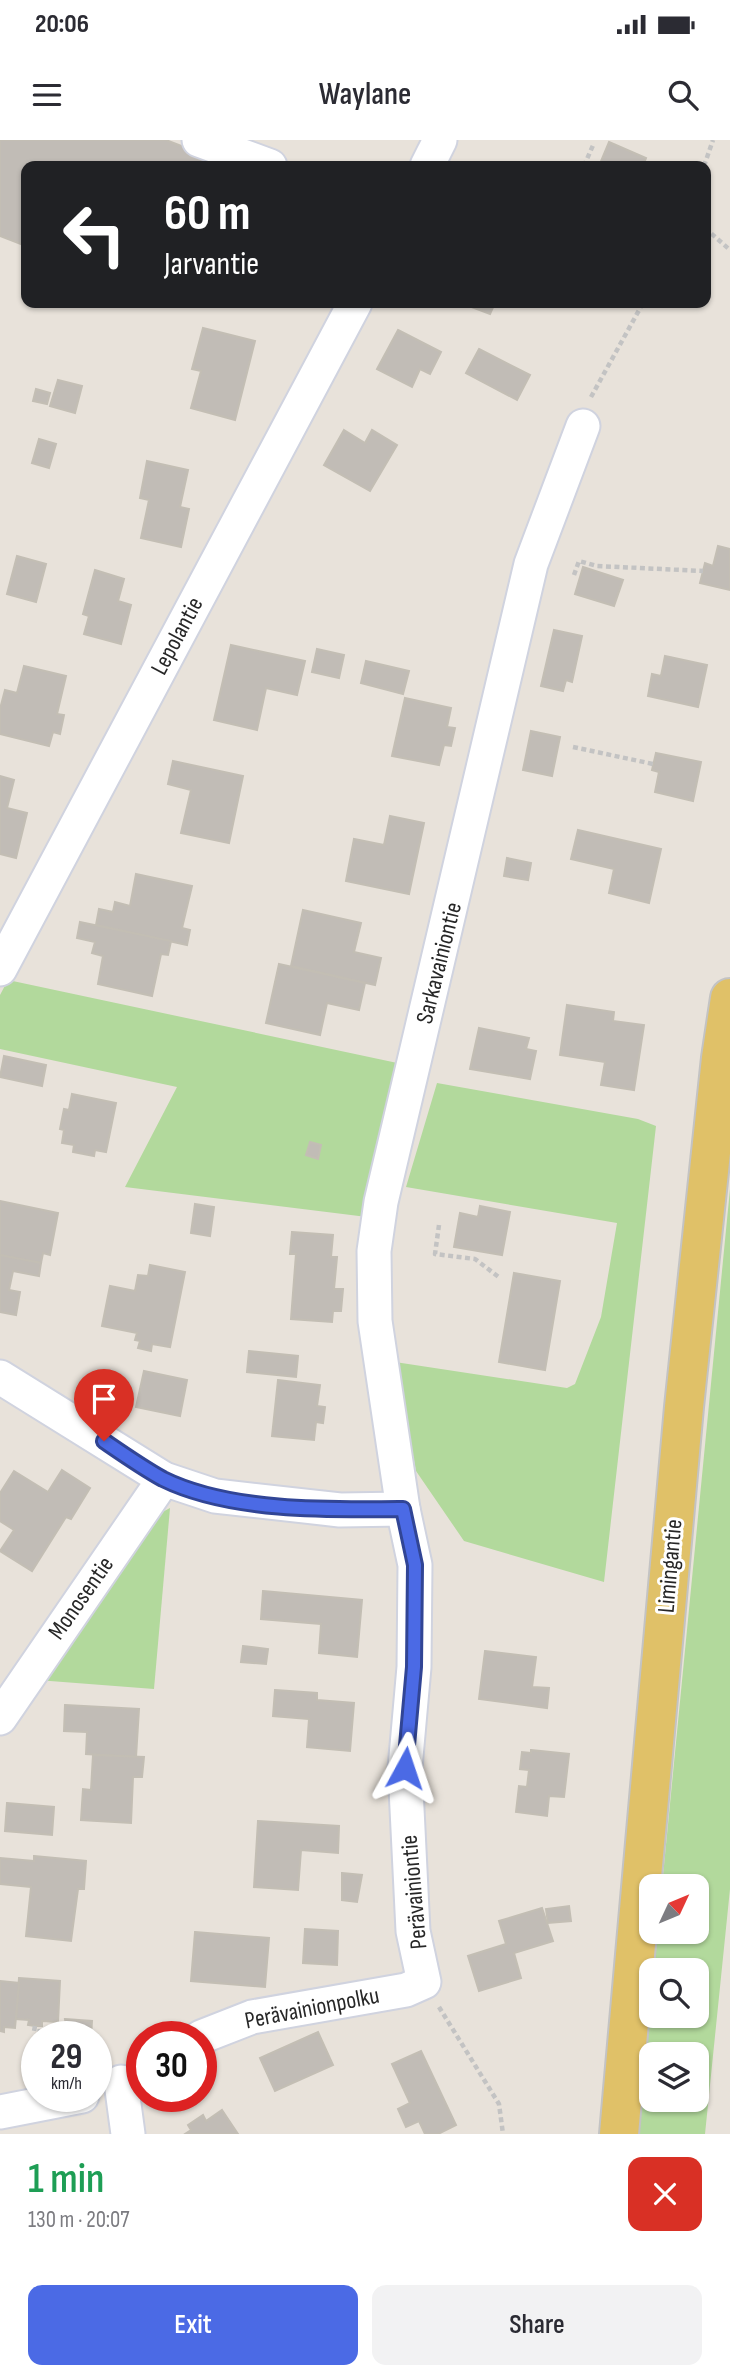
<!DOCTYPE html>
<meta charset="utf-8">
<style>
:root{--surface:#fff;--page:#f2f2f3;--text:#2b2b33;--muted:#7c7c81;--accent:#4b6ae5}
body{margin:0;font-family:"Sofia Sans Condensed",sans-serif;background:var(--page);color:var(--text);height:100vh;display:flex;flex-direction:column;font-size:26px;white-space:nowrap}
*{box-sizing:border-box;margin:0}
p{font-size:23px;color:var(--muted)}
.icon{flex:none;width:38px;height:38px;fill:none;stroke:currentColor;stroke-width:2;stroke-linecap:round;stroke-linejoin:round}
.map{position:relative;height:1994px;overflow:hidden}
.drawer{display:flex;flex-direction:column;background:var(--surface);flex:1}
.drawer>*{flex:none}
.banner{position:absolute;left:21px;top:21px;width:690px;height:147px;border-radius:14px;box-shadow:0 2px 5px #0004;background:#202124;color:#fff;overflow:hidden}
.needle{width:46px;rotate:46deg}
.tools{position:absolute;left:639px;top:1734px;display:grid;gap:14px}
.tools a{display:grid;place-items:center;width:70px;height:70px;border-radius:14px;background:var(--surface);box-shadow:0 2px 5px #0004;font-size:35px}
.speed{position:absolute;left:21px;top:1881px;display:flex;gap:14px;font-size:35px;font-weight:700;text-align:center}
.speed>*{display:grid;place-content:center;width:91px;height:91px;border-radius:50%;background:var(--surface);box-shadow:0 2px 5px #0004;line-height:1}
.speed small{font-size:18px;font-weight:400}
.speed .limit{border:10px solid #d22;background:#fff;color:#111}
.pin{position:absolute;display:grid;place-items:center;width:60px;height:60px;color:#fff;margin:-72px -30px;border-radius:50% 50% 50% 0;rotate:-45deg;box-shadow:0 0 7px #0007}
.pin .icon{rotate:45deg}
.me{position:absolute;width:77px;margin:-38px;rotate:5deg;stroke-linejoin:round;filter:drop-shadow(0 0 5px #0008)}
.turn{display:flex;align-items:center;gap:24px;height:147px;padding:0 28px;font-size:32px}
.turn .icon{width:91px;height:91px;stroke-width:2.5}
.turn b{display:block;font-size:49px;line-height:60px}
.round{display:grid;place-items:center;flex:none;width:74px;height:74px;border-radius:14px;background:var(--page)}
.summary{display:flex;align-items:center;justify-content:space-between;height:119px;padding:0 28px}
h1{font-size:42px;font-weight:600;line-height:52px;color:#1e9e55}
.action{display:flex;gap:14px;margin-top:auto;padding:14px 28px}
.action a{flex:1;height:80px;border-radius:14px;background:var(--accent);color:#fff;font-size:28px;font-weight:600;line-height:80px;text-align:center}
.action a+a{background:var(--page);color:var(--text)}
.status{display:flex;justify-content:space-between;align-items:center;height:49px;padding:0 35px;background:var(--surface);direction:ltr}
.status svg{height:19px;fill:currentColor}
header{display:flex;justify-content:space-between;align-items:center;height:91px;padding:0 28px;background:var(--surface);font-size:32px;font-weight:600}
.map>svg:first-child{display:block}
.green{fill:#b2d99c;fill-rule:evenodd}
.building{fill:#c1bcb6;stroke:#c3beb4;stroke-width:2}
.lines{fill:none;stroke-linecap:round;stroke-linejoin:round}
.minor-casing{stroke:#d0d3df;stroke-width:37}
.major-casing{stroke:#c3c3c3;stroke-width:42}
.path{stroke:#c3c3c3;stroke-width:4.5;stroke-dasharray:5 3.5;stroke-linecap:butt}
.minor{stroke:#fff;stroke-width:33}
.major{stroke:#e0c168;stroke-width:38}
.route-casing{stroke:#314595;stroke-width:18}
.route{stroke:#4b6ae5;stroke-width:12}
.labels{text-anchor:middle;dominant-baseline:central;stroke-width:6;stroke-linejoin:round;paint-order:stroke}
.street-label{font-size:24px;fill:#272727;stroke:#fff}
</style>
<div class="status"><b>20:06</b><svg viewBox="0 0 49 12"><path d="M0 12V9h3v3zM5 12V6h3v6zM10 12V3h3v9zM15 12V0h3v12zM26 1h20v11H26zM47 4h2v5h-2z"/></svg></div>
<header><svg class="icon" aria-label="menu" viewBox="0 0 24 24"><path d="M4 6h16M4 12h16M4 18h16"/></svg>Waylane<svg class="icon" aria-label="search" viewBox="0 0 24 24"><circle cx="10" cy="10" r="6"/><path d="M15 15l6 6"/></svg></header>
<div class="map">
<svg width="730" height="1994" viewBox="0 0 730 1994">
<rect width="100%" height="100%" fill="#e8e2da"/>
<!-- green -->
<g class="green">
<polygon points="8,840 402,924 367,1077 125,1047 177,947 0,909 0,855"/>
<polygon points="437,943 638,979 656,986 604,1442 464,1401 416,1331 395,1222 567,1248 575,1244 601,1177 617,1083 406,1047"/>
<path d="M730 1049V1749L705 1994H639L651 1863V1876H696V1830H654L658 1792H696V1746H662ZM696 1914V1960H651V1914Z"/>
<polygon points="170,1368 154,1549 37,1540 155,1376"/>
</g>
<!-- building -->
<g class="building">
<polygon points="0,0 166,0 233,26 26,26 26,106 0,96"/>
<polygon points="609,2 646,18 643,26 599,26"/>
<polygon points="461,163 495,163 490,174"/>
<polygon points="203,188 255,201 235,280 191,268 201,231 192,229"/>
<polygon points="398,190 441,212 430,234 420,229 412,247 377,229"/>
<polygon points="479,209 530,235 517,260 466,233"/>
<polygon points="58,240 82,246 75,273 50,266"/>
<polygon points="36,249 50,253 47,264 33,261"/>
<polygon points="344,290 365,303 372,290 397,305 370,351 324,325"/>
<polygon points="39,299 56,304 49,328 32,323"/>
<polygon points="147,321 188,330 180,367 189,369 181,407 141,398 149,360 140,358"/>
<polygon points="718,406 730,409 730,450 700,443 705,423 713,426"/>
<polygon points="17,416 46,424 36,462 7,454"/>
<polygon points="583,427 623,440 614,466 575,454"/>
<polygon points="95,430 124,439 118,461 131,465 121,504 84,494 89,476 83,474"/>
<polygon points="554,490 582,496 572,542 566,540 563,551 541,546"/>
<polygon points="231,505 305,521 297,555 266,548 257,590 214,580"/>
<polygon points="317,509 344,515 339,538 312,532"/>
<polygon points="665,516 707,525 698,567 648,556 652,534 661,536"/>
<polygon points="366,521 409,531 403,554 361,543"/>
<polygon points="24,526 66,536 57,574 64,575 60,594 53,592 49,606 0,594 0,569 5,550 17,553"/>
<polygon points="405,558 451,568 447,587 455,588 451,606 444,605 439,625 392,616"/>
<polygon points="531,591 560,597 552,636 523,630"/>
<polygon points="656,613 701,622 693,661 655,652 659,632 652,630"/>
<polygon points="173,621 243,636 229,703 181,693 191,650 168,644"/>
<polygon points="0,636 14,640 7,668 27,673 16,718 0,714"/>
<polygon points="390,676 424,683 409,754 346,741 354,699 384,705"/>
<polygon points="578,690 661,709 649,763 609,753 614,729 571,719"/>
<polygon points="507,718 531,723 528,740 504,736"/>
<polygon points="136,734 192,746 182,788 190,790 187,805 96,785 99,769 113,772 115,762 130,766"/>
<polygon points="303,770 361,783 354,812 381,818 375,845 291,826"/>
<polygon points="80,782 171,801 168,815 161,814 152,856 98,844 103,816 92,813 95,802 77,798"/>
<polygon points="279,824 365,843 359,870 327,863 320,895 266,883"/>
<polygon points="567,865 614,872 613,881 644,885 634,950 601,945 605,922 560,915"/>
<polygon points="479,888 529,898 526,909 536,911 530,939 470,929"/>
<polygon points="4,916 46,925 42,946 0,937"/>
<polygon points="72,954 116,963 106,1012 95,1010 94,1016 73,1012 74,1005 62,1003 64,990 60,989 64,969 69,970"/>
<polygon points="310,1002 321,1005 318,1019 306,1015"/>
<polygon points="0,1061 58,1073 50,1115 43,1113 41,1123 0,1115"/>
<polygon points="195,1064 214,1067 210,1096 191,1093"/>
<polygon points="480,1066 510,1072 502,1115 454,1107 460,1073 478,1077"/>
<polygon points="292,1092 333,1095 331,1117 337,1117 334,1149 343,1149 341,1171 333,1171 332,1182 291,1179 296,1114 290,1114"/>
<polygon points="0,1115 41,1123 39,1136 13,1131 9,1150 20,1152 16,1175 0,1172"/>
<polygon points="150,1125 185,1132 170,1207 152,1204 151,1211 138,1208 140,1201 135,1200 137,1193 102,1186 110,1146 135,1151 138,1135 148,1136"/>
<polygon points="514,1133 560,1141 545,1230 499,1222"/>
<polygon points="249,1211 298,1216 296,1237 247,1232"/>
<polygon points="144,1231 187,1240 180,1276 136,1267"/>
<polygon points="278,1240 320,1245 317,1266 325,1267 323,1283 316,1282 314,1300 272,1296"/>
<polygon points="62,1330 90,1348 71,1379 66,1377 32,1431 0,1411 14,1390 0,1381 0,1353 14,1331 48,1352"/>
<polygon points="263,1451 362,1460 357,1517 319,1513 321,1484 261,1479"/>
<polygon points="243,1506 268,1509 266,1524 241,1522"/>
<polygon points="485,1511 536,1517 532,1547 549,1548 547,1568 479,1559"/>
<polygon points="275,1550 317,1553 317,1560 354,1563 350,1611 307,1607 309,1579 273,1576"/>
<polygon points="65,1565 139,1569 136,1617 86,1614 87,1592 64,1591"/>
<polygon points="531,1610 569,1614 564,1657 549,1656 547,1676 516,1672 519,1646 527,1647 529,1630 520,1629 522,1612 531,1613"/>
<polygon points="93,1615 144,1617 142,1637 133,1637 131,1683 81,1680 83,1649 91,1650"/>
<polygon points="7,1663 54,1667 52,1695 5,1691"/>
<polygon points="258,1681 339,1686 338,1713 301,1710 298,1750 254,1747"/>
<polygon points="34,1716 86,1721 84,1749 78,1749 71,1801 26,1796 31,1747 0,1744 0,1718 34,1721"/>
<polygon points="342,1733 362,1735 357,1762 342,1760"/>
<polygon points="569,1766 571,1781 548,1783 546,1769"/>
<polygon points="542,1768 553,1801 514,1813 521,1838 479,1851 468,1816 506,1804 499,1781"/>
<polygon points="305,1789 338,1791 337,1825 303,1823"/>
<polygon points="195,1792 269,1798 265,1847 191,1841"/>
<polygon points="19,1838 60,1841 58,1882 42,1881 42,1886 35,1886 28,1885 29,1880 16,1879"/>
<polygon points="0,1841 19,1843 15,1888 4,1887 4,1892 0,1891"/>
<polygon points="65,1879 92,1881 91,1897 68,1897"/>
<polygon points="318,1892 333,1925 275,1951 260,1918"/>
<polygon points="421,1911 456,1985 438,1994 425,1994 419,1981 406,1987 398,1969 410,1963 392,1924"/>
<polygon points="222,1970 238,1994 185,1994 191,1990 188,1985 203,1975 206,1981"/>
</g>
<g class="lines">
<!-- minor casing -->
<g class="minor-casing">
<g id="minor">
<polyline points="199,0 270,26"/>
<polyline points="427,26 440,0"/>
<polyline points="0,829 355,163"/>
<polyline points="0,1237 164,1339 215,1356 340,1370 403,1369"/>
<polyline points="0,1578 164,1339"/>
<polyline points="201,1897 252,1877 406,1850 424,1842 413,1791 405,1628 414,1527 415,1425 403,1369 375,1181 374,1111 381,1062 531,424 583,286"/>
<polyline points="121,1942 128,1994"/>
<polyline points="0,1972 82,1956"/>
</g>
</g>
<!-- major casing -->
<g class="major-casing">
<polyline id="major" points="619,1994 684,1267 721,918 730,858"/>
</g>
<!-- path -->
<g class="path">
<polyline points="584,26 594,3"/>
<polyline points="704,26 713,0"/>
<polyline points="705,88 730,110"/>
<polyline points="591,257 643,163"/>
<polyline points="574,435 579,421 597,426 703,431"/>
<polyline points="573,607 653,624"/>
<polyline points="439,1085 435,1114 475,1119 500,1138"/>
<polyline points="439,1867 499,1964 503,1994"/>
<polyline points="35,1886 34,1891 64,1893 64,1897"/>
</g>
<!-- minor -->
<use href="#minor" class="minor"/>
<!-- major -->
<use href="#major" class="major"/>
</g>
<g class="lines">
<!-- route casing -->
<g class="route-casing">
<path id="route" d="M104 1301C123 1314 143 1328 163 1339 230 1372 330 1370 403 1369L415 1425 414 1527 405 1628"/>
</g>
<!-- route -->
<use href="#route" class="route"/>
</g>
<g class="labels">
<!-- street labels -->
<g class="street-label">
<text transform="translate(177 496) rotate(-62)">Lepolantie</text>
<text transform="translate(439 823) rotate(-76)">Sarkavainiontie</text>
<text transform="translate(670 1426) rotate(-85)">Limingantie</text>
<text transform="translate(81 1458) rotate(-55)">Monosentie</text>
<text transform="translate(414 1752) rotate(-95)">Perävainiontie</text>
<text transform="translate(312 1868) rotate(-11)">Perävainionpolku</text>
</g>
</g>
</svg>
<div class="tools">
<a><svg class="needle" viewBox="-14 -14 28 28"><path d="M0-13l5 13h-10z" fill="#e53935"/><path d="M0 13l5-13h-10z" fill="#7c7c81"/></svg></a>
<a><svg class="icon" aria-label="search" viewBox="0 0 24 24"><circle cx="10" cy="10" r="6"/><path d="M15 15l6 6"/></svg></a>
<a><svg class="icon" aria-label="layers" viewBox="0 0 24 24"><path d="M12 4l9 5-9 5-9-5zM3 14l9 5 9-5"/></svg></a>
</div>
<div class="speed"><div>29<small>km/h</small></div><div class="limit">30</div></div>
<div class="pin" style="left:104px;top:1301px;background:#d93025"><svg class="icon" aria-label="arrive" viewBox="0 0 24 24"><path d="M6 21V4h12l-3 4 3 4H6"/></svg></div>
<svg class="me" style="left:405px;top:1628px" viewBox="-20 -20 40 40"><path d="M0-17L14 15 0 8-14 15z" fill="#4b6ae5" stroke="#fff" stroke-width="4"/></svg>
<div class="banner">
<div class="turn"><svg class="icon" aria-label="left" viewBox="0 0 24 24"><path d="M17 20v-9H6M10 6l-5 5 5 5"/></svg><div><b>60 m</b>Jarvantie</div></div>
</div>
</div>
<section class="drawer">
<div class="summary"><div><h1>1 min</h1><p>130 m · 20:07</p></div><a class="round" style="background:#d93025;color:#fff"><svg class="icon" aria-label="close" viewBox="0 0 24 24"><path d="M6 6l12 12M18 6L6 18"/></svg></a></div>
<div class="action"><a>Exit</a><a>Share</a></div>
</section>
